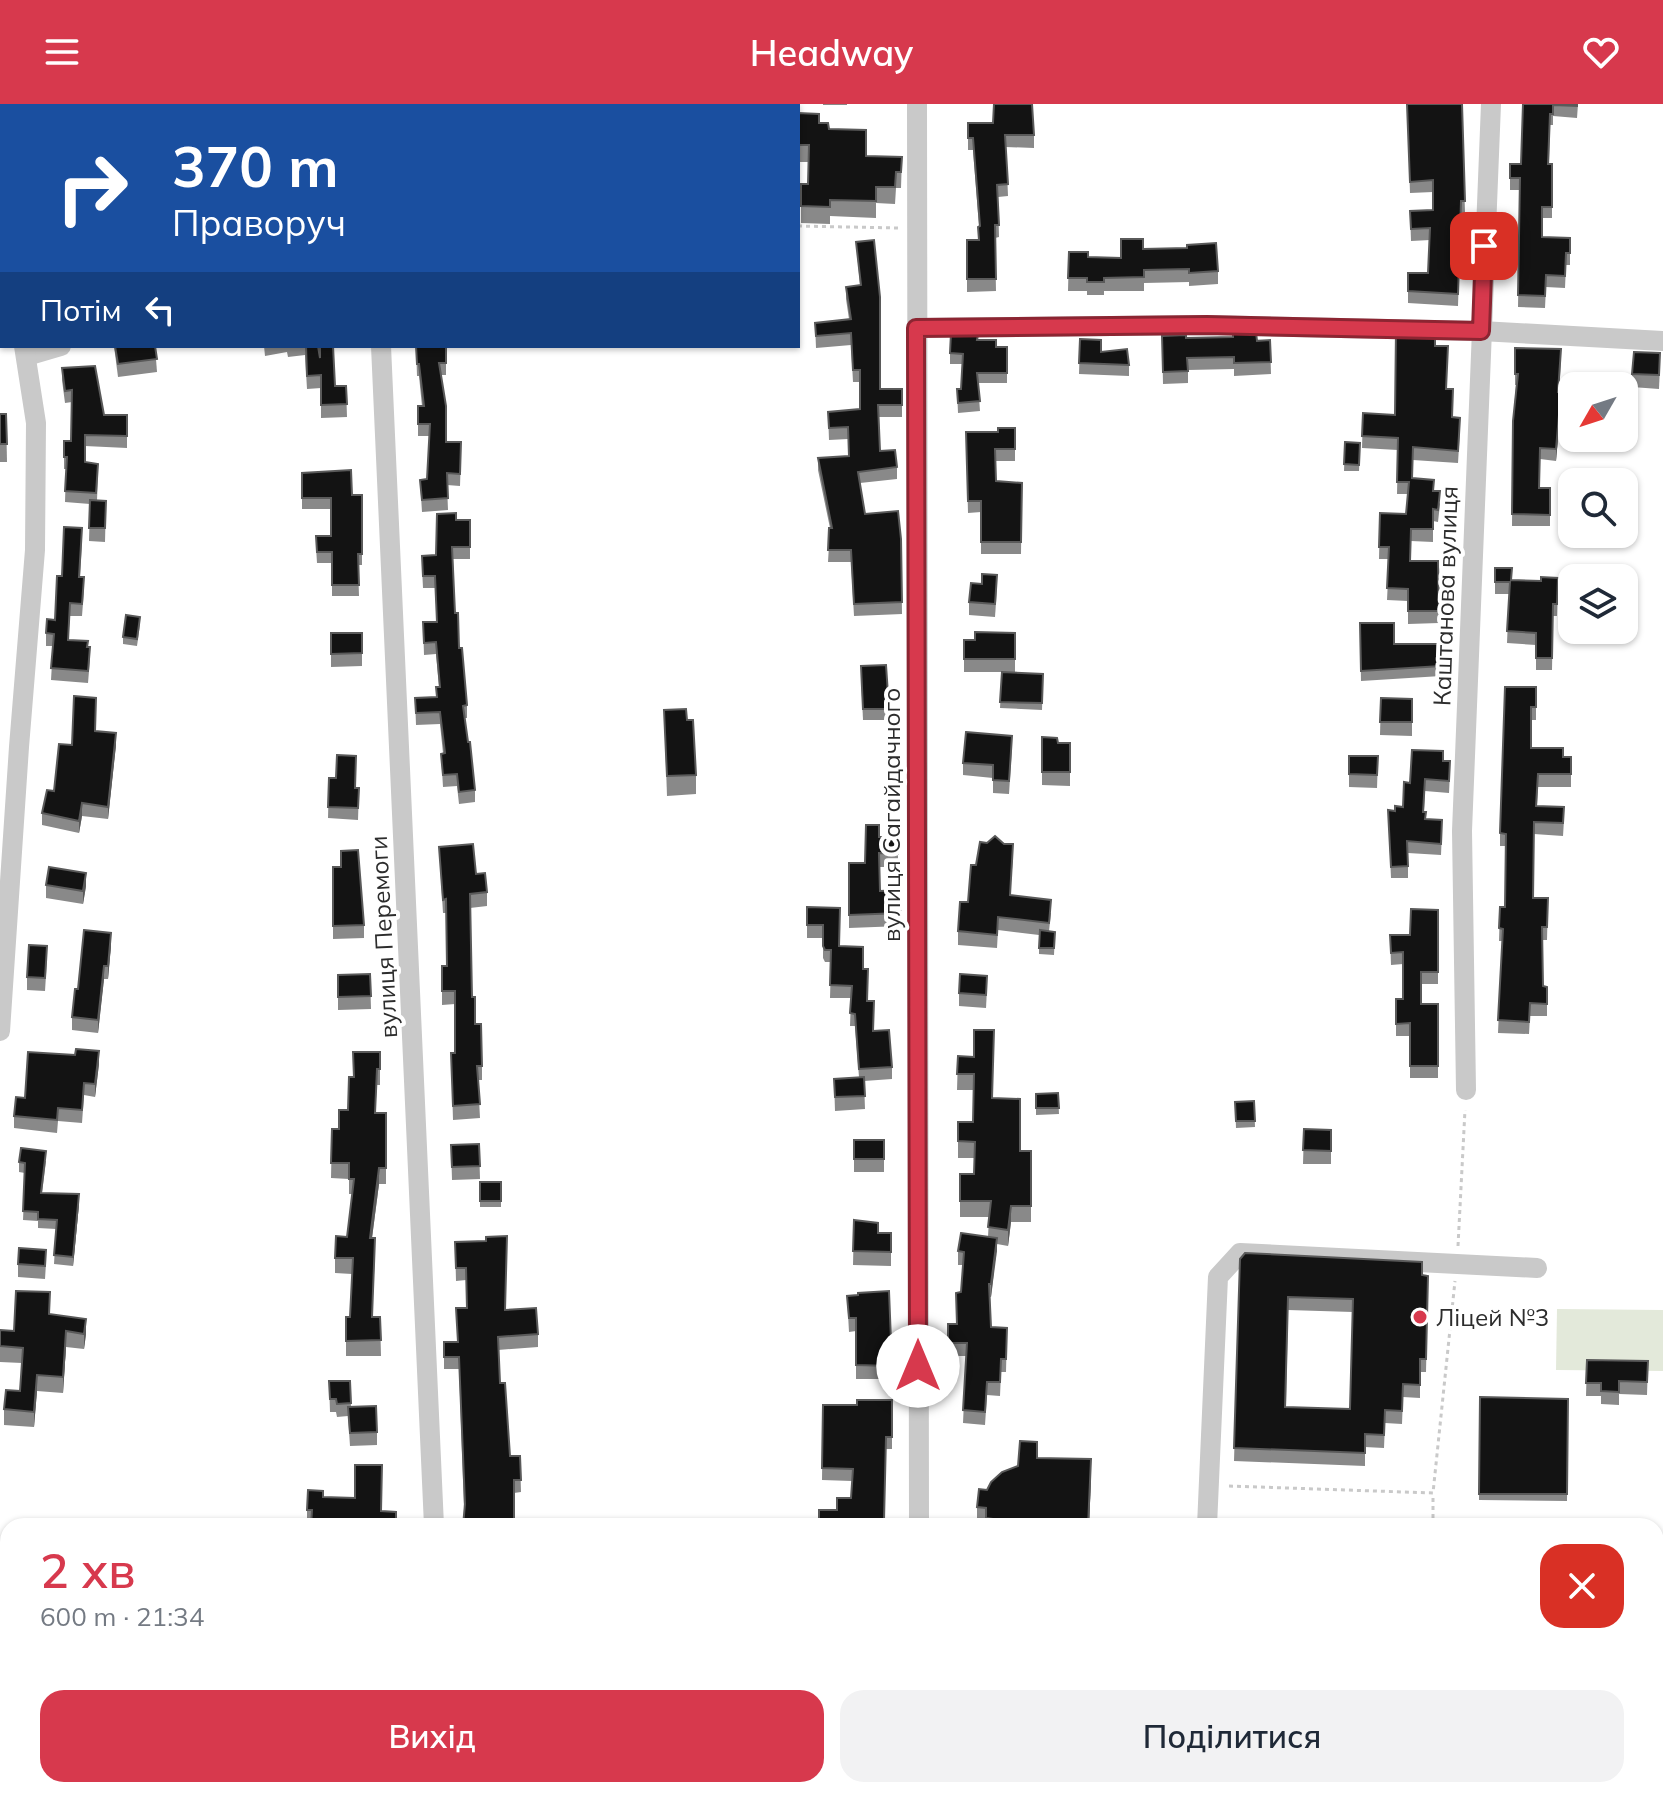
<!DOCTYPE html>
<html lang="uk">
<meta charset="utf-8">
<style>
:root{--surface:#fff;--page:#f2f2f3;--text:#1f2937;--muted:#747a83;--accent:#d7394d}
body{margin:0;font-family:Mulish,sans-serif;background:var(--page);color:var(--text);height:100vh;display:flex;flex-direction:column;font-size:30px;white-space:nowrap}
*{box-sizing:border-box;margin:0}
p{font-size:26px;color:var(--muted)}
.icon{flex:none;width:44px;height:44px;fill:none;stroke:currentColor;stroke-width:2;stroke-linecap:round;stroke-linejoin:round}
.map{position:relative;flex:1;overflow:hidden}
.details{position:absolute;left:0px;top:1414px;width:1664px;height:280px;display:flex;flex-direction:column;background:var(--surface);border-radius:24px 24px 0 0;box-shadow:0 2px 6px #0004}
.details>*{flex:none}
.banner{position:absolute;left:0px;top:0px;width:800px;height:244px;box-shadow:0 2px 6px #0004;background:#1a4fa0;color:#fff;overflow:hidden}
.needle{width:52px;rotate:231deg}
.buttons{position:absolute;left:1558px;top:268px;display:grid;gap:16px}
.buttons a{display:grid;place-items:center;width:80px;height:80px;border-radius:16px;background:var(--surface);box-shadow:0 2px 6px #0004;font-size:40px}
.pin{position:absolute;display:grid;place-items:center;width:68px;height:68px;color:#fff;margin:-34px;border-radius:16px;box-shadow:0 4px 12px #0006}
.me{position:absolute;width:88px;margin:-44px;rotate:0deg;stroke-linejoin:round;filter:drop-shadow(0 0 6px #0008)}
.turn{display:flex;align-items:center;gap:28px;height:168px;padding:0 40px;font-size:36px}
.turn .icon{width:104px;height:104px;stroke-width:2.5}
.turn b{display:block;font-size:56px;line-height:68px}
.then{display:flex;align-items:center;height:76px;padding:0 40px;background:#0003;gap:16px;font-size:30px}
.round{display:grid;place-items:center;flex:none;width:84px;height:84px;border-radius:24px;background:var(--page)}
.head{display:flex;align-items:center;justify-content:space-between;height:136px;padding:0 40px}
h1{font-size:48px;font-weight:600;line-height:60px;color:var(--accent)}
.button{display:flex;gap:16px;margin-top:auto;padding:16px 40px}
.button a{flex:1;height:92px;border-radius:24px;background:var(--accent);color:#fff;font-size:32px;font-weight:600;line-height:92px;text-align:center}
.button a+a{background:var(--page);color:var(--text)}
header{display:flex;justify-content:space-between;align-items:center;height:104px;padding:0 40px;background:var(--accent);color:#fff;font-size:36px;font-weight:600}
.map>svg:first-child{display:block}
.green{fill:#e3e9da}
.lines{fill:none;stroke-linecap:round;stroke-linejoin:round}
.path{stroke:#c9c9c9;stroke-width:3;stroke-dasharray:4 4;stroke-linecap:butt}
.minor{stroke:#c9c9c9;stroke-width:20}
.wall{fill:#898989;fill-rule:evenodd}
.shaded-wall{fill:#5a5a5a}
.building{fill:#131313;stroke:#5a5a5a;stroke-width:2;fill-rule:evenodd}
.route-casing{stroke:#8c2532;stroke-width:20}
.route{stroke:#d7394d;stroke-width:14}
.poi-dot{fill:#d7394d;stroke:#fff;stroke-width:3}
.labels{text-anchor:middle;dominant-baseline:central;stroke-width:8;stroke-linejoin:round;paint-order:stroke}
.street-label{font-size:24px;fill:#2c2c2c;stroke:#fff}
.poi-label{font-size:24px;fill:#2c2c2c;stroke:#fff;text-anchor:start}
</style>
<header><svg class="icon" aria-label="menu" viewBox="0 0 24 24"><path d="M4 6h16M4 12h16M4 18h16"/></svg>Headway<svg class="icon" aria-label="heart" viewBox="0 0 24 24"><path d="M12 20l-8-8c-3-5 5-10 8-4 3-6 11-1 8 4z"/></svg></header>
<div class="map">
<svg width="1663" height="1694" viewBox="0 0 1663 1694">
<rect width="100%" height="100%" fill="#fff"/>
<!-- green -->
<polygon class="green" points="1557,1205 1663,1206 1663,1267 1556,1266"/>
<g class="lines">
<!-- path -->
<g class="path">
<polyline points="798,122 898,124"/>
<polyline points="1458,1142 1465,1006"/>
<polyline points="1229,1382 1433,1389 1455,1177"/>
<polyline points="1433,1422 1433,1390"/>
</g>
<!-- minor -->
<g class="minor">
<polyline points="917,0 919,1422"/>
<polyline points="431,2 431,0"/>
<polyline points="0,169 2,176"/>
<polyline points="916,224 1207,221 1481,227 1663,237"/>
<polyline points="381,242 434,1422"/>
<polyline points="27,252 61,242"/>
<polyline points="0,927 19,643 35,446 36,319 24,242"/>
<polyline points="1466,986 1462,727 1491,0"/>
<polyline points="1207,1422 1218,1173 1240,1149 1537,1164"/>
<polyline points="1656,1500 1663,1501"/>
<polyline points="442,1686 442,1694"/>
<polyline points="919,1686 919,1694"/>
<polyline points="1485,1686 1485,1694"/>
</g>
</g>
<!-- wall -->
<g class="wall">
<rect x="823" y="0" width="24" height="1"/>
<polygon points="1407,0 1462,0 1465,109 1461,109 1458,202 1408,199 1408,169 1428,169 1430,136 1411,137 1410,107 1433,106 1433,88 1410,89"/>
<polygon points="1523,0 1578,0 1577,14 1553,12 1553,21 1550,21 1549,60 1552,60 1552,114 1542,114 1542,133 1570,134 1570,161 1566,161 1565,184 1546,183 1545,204 1518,203 1520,86 1510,86 1510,60 1521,60"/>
<polygon points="798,9 829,25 866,52 902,53 901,84 896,84 895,100 876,99 876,114 830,112 830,120 801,119 801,80 808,80 809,58 798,58"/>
<polygon points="968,19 1034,31 1034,44 1006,43 1008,92 998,93 999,133 995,134 996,187 967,188 967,136 978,136 978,123 979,122 973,46 968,46"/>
<polygon points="856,138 880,285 902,285 902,313 879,313 880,347 897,363 897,375 860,379 865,410 901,435 902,510 854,512 851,458 828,458 830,424 818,366 818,354 848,352 848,335 829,336 828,308 860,305 860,278 853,278 851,241 816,244 815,219 849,215 846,195 846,183 860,181"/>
<polygon points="1143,145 1218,167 1218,180 1189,182 1189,178 1144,179 1144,187 1104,187 1104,191 1087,191 1087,187 1068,187 1069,148 1088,153 1121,154"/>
<polygon points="973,230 977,236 996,243 1007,243 1007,279 978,279 980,307 958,309 957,285 961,285 962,260 950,260 950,249"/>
<polygon points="1411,231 1435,242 1447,285 1453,313 1460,326 1458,359 1413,356 1413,374 1434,387 1440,400 1438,418 1433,417 1433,438 1411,437 1411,457 1438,457 1439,519 1408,520 1408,497 1387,496 1389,455 1379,455 1380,409 1406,410 1408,390 1397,390 1398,346 1362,344 1363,309 1395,311"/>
<polygon points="1162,232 1186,234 1270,236 1271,270 1234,272 1234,265 1188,266 1188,279 1163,280"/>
<polygon points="1080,235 1101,248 1129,261 1129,272 1079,270"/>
<polygon points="114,242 155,242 157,268 118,273"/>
<polygon points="264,242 318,242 320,254 335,282 346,282 347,313 321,314 321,284 307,285 305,251 288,253 287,248 265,252"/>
<polygon points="416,242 446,242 446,271 441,271 446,338 461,350 460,382 447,381 448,406 422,408 420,376 427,375 430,332 418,332 418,302 422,302 419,272 417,272"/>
<polygon points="1515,244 1561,257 1559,288 1561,300 1556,357 1540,355 1539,384 1550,384 1550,422 1512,422 1513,317 1516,281 1515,281"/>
<polygon points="1660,262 1659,285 1632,283 1632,270"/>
<polygon points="62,264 104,311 127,311 127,344 85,342 85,358 98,371 97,396 106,397 105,438 89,437 90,400 65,398 66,365 64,365 64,337 71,337 72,298 65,299 62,276"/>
<polygon points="0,310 6,310 7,358 0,358"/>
<polygon points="1015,324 1015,357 995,357 996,377 1022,379 1021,450 981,450 981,408 968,409 966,328 998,328"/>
<polygon points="1345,338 1360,339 1359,367 1344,367"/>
<polygon points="302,369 352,391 362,391 362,461 358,461 359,492 332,492 332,459 317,459 316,443 331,432 331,405 302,405"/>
<polygon points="456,416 470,416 470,455 453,455 455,509 467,601 467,614 464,614 475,686 475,698 459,700 457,682 443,683 441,650 443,649 440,620 416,621 415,594 436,593 436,583 439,583 436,550 424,551 423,518 437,518 435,484 423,484 422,464 436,451"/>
<polygon points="82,437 80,473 84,486 82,512 70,512 68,536 88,543 90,555 88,579 51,576 53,542 46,542 46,529 55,516 62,472"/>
<polygon points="1495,464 1512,476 1541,477 1558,474 1557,512 1553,512 1552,566 1536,566 1536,541 1507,539 1509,490 1495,490"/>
<polygon points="997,484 995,513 969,511 969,498"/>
<polygon points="1360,519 1394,540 1441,562 1441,572 1361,577"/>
<polygon points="140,520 137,542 123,540 123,533"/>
<polygon points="331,529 362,529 362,562 331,563"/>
<polygon points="1015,529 1015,569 1043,570 1042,606 1000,604 1002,568 964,568 964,536 975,536"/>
<polygon points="861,573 889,605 889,616 863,616"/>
<polygon points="1536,583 1536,616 1531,616 1531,644 1563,653 1571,653 1571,683 1538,683 1537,702 1564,716 1563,732 1534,730 1533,794 1548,794 1547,836 1542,836 1543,882 1547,883 1547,912 1530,912 1529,930 1498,929 1502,837 1499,837 1500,803 1505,803 1506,742 1500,742 1500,729"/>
<polygon points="1381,594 1412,595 1412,632 1380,631"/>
<polygon points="664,606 687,616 696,671 696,690 667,692"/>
<polygon points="95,627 116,641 108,715 82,712 79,729 42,721 42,709 54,687 72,641"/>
<polygon points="1042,633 1058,639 1070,639 1070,682 1042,681"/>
<polygon points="1012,644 1009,690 993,689 993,674 963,671 963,659"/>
<polygon points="1349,652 1378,652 1377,684 1349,683"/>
<polygon points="1443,657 1450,669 1449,689 1425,687 1424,708 1426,715 1442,727 1441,751 1408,749 1408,774 1391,774 1388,706 1395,707 1403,703 1410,679"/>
<polygon points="329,674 355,684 359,684 358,716 328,714"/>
<polygon points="879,733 898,733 898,763 880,763 880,787 900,786 901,822 849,824 849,759 865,759"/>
<polygon points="439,743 476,770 487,788 487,802 470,804 472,893 482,962 482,976 478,976 480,1014 453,1016 451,949 455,949 455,900 442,901 442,862 446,862 446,809 443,809"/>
<polygon points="1013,753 1010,791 1051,809 1049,827 1055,828 1054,851 1039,850 1039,831 998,826 997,844 958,841 958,827 968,798"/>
<polygon points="333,763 341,763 364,821 364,834 333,835"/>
<polygon points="46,781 86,782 83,800 46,794"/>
<polygon points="807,803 840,842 863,865 867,897 874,927 892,963 892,975 864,977 865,1005 835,1007 834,975 859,973 855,922 850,922 851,894 830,894 831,858 825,858 823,854 823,834 807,834"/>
<polygon points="1438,806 1438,880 1421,880 1421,900 1438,900 1438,974 1410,974 1410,932 1396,932 1396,895 1403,895 1403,860 1391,861 1390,831 1410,831"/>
<polygon points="111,842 108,875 104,875 98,929 72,926 72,913 78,885"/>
<polygon points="47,855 45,887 27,886 27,873"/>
<polygon points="370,870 371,905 338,906 338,871"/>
<polygon points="987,885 986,904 959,902 959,889"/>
<polygon points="380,948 380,981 377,981 375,1009 386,1009 386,1080 379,1080 372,1134 375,1150 372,1213 380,1213 381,1252 346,1252 346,1213 350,1213 352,1170 335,1169 335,1154 347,1133 352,1090 349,1090 349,1075 331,1074 332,1025 339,1025 348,1006 353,973"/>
<polygon points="958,952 974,953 992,994 1020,1047 1031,1047 1031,1118 1011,1118 1008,1142 997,1140 991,1193 990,1193 991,1223 1007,1224 1006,1268 1001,1268 1000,1292 987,1291 985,1321 963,1319 966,1252 948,1252 948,1220 956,1220 961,1188 963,1161 958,1161 958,1147 988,1133 989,1113 960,1113 960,1070 974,1070 975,1054 958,1054 958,1018 973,1018 974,986 957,986"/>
<polygon points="99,960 95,993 84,991 82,1019 58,1017 57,1029 14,1024 14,1012 25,994"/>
<polygon points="1058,989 1059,1010 1036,1011 1036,990"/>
<polygon points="1254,997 1255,1023 1236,1024 1235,998"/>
<polygon points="1304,1025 1331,1026 1331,1060 1303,1060"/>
<rect x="854" y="1036" width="30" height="32"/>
<polygon points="479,1040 480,1075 452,1076 451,1041"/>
<polygon points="46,1057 42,1089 79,1100 73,1162 54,1160 56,1125 38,1124 38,1117 23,1116 25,1069 19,1068 19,1058"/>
<polygon points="501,1078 501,1103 480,1103 480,1097"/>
<polygon points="854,1116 878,1129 891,1129 891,1162 853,1161"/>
<polygon points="455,1138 505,1206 538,1230 538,1243 498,1246 500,1279 510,1352 520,1352 521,1388 514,1389 514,1422 463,1422 464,1405 459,1265 444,1265 444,1238 457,1238 466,1204 466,1176 456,1177"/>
<path d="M1240 1155 1428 1172 1426 1268H1420V1294L1403 1293 1402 1320 1385 1319 1384 1344 1365 1343V1362L1234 1357ZM1288 1206 1353 1208 1350 1305 1286 1303Z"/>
<polygon points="46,1159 45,1175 18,1173 18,1160"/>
<polygon points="889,1187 892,1275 856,1275 856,1227 849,1228 847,1192"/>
<polygon points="50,1210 86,1230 84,1245 66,1243 63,1289 37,1287 34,1323 4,1321 4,1305 20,1287 22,1259 0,1258 0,1226 14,1227"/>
<polygon points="1587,1256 1648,1257 1647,1291 1619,1290 1619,1301 1601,1300 1601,1292 1586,1292"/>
<polygon points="329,1277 350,1277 351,1303 377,1328 377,1341 350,1342 348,1312 337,1313 336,1308 330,1308"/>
<polygon points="1480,1293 1568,1295 1567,1397 1479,1396"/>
<polygon points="892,1296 892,1345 886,1345 884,1416 819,1420 851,1394 852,1377 822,1376 823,1301 857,1301"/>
<polygon points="1037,1354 1091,1374 1089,1422 977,1422 977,1403 987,1386"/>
<polygon points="323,1393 381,1407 307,1418 307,1406"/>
<polygon points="1656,1540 1663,1541 1663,1585 1656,1584"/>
<polygon points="957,1686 1009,1686 1008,1694 957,1694"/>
<polygon points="1497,1686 1551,1686 1551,1690 1540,1690 1540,1694 1497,1694"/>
</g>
<!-- shaded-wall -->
<g class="shaded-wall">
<polygon points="1561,288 1561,300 1556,357 1556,345"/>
<polygon points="116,629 116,641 108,715 108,703"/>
<polygon points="82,699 82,712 79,729 79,717"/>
<polygon points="86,769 86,782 83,800 83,787"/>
<polygon points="111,829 111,842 108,875 108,862"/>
<polygon points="104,862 104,875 98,929 98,916"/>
<polygon points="99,947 99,960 95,993 95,980"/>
<polygon points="379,1064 379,1080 370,1149 370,1134"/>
<polygon points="79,1090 79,1100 73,1162 73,1153"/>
<polygon points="1011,1102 1011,1118 1008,1142 1008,1126"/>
<polygon points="997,1134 997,1147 991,1193 991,1180"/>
<polygon points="86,1215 86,1230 84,1245 84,1230"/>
<polygon points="66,1227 66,1243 63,1289 63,1273"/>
<polygon points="37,1271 37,1287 34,1323 34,1308"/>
<polygon points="1091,1355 1091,1374 1089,1422 1088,1422"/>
</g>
<!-- building -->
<g class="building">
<polygon points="8,0 33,0 34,2 9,2"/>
<polygon points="356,0 388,0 388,2 365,2"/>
<polygon points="461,0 498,0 498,2 460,2"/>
<polygon points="994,0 1032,0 1034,31 1005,31 1008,80 997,81 999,121 995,121 996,175 967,175 967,136 979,136 978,123 980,122 973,34 968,34 968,19 993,19"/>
<polygon points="1407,0 1462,0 1465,97 1461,97 1458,190 1408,187 1408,169 1428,169 1430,124 1411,125 1410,107 1433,106 1433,76 1410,78"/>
<polygon points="1523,0 1577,0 1577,2 1553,1 1553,10 1550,10 1548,60 1552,60 1552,103 1542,103 1542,133 1570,134 1570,149 1566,149 1565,172 1546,171 1545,192 1518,191 1520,74 1510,74 1510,60 1521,60"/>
<polygon points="798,9 819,10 819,19 828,19 829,25 866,26 866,52 902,53 901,68 896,68 895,83 876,83 876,97 830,96 830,103 801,102 801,80 808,80 809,41 798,41"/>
<polygon points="1121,135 1143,135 1143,145 1187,144 1187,141 1216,139 1218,167 1189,169 1189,165 1144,166 1144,173 1104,174 1104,178 1087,178 1087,174 1068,174 1069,148 1088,148 1088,153 1121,154"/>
<polygon points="874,136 880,193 880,285 902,285 902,301 878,301 880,347 895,346 897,363 858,368 865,410 898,407 901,435 902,498 854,500 851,446 828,446 829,424 832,424 818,354 849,352 848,323 829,324 828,308 860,305 860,266 853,266 851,229 816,232 815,219 851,215 846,183 861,181 856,138"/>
<polygon points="1396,226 1411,226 1411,231 1435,232 1435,242 1448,242 1446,285 1453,285 1452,313 1460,314 1458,347 1413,343 1412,374 1434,376 1433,387 1440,387 1438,406 1433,405 1433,425 1411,425 1410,457 1438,457 1439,507 1408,507 1408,485 1387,484 1389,443 1379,443 1380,409 1406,410 1409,378 1397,378 1398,334 1362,332 1363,309 1395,311"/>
<polygon points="973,227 973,230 978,231 977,236 996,236 996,243 1007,243 1007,269 977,269 980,297 958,299 957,285 961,285 963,250 950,249 951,229"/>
<polygon points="1256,228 1257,237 1270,236 1271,258 1234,259 1234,253 1187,254 1188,267 1163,268 1162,232 1186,231 1186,234 1233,233 1233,229"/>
<polygon points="1080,235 1101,236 1101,248 1127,245 1129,261 1079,259"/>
<polygon points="115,242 155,242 157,255 118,260"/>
<polygon points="306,242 318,242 320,254 320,242 333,242 335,282 346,282 347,300 321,301 321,271 307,272"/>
<polygon points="416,242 446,242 446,259 439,259 446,302 446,338 461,338 460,370 447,369 448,394 422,396 420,376 427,375 430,320 418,320 418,302 424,302 419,260 417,260"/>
<polygon points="1515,244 1561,245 1558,288 1561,288 1556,345 1540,344 1539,384 1550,384 1550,411 1512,410 1513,317 1518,270 1515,270"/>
<polygon points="1634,248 1660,249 1659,271 1632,270"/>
<polygon points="95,262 104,311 127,311 127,332 85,331 85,358 98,360 96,389 65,387 67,353 64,353 64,337 71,337 72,286 65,287 62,264"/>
<polygon points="0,310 6,310 7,340 0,340"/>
<polygon points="998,324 1015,324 1015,345 995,345 996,377 1022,379 1021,438 981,438 981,397 968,397 966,328 998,328"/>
<polygon points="1345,338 1360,339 1359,361 1344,360"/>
<polygon points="351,366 352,391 362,391 362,450 358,450 359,481 332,481 332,448 317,448 316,432 331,432 331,394 302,394 302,369"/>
<polygon points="90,396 106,397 105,424 89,424"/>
<polygon points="456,409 456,416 470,416 470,443 452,443 455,509 458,509 459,544 462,544 467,601 463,602 468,638 470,638 475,686 459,688 457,670 443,671 441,650 445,649 440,608 416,609 415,594 437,593 436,583 440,583 436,538 424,539 423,518 437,518 435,472 423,472 422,452 436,451 437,410"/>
<polygon points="64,423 82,424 79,473 84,473 82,500 70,499 68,536 88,537 87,543 90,543 88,567 51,564 54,530 46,529 47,515 55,516 57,472 62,472"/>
<polygon points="1495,464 1512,464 1511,476 1541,477 1541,473 1558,474 1557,500 1553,500 1552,554 1536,554 1536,529 1507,527 1510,478 1495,478"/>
<polygon points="982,470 997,471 995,500 969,498 971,479 982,480"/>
<polygon points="126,511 140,513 137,535 123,533"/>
<polygon points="1360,519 1394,519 1394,540 1440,540 1441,562 1361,567"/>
<polygon points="975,528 1015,529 1015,555 964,555 964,536 975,536"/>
<polygon points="331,529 362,529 362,549 331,550"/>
<polygon points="886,561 889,605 863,605 861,562"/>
<polygon points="1002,568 1043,570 1042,599 1000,598"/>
<polygon points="1505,583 1536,583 1536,603 1531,603 1531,644 1563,644 1563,653 1571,653 1571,670 1538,670 1536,702 1564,703 1563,719 1534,718 1533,794 1548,794 1547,823 1542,823 1543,882 1547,883 1547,900 1530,899 1529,918 1498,916 1503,825 1499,824 1500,803 1505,803 1506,730 1500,729"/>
<polygon points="74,592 96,594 95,627 116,629 108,703 82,699 79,717 42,709 47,686 54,687 59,640 72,641"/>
<polygon points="1381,594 1412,595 1412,618 1380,618"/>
<polygon points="686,605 687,616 693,616 696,671 667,672 664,606"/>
<polygon points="966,628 1012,632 1009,677 993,676 993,661 963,659"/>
<polygon points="1042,633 1057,634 1058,639 1070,639 1070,668 1042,668"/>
<polygon points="1412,646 1443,647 1443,657 1450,657 1449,677 1425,675 1423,708 1426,708 1425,715 1442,716 1441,740 1407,737 1408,762 1391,763 1388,706 1395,707 1395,702 1403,703 1404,678 1410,679"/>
<polygon points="337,651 356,652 355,684 359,684 358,704 328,703 329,674 336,674"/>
<polygon points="1349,652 1378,652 1377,671 1349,670"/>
<polygon points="866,721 879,721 879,733 898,733 898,750 879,749 880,787 900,786 901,809 849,811 849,759 865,759"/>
<polygon points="995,732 1004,740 1013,740 1010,791 1051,796 1049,819 998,813 997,831 958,827 960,798 968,798 971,761 976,761 980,738 987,739"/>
<polygon points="473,740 476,770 485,769 487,788 470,790 472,893 475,893 475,920 481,920 482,962 477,962 480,1000 453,1002 451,949 455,949 455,887 442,887 442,862 447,862 446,795 443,796 439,743"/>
<polygon points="358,746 364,821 333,822 333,763 341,763 341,747"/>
<polygon points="49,763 86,769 83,787 46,781"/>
<polygon points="807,803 840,804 839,842 863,843 863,865 868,865 867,897 874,897 873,927 889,926 892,963 859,965 855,910 850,909 852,882 830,881 831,846 825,846 823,842 823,821 807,821"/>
<polygon points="1411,805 1438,806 1438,868 1421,868 1421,900 1438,900 1438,962 1410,962 1410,919 1396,920 1396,895 1403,895 1403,848 1391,849 1390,831 1410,831"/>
<polygon points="84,826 111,829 108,862 104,862 98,916 72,913 75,885 78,885"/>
<polygon points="1040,826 1055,828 1054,844 1039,844"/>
<polygon points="29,841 47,842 45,874 27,873"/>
<polygon points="370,870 371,892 338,893 338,871"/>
<polygon points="960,870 987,872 986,891 959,889"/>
<polygon points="974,926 994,926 992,994 1020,995 1020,1047 1031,1047 1031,1102 1011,1102 1008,1126 988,1123 991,1097 960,1097 960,1070 974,1070 975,1038 958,1037 958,1018 973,1018 974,970 957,970 958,952 974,953"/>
<polygon points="76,945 99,947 95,980 84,979 82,1006 58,1004 57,1016 14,1012 16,993 25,994 28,948 75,951"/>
<polygon points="353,948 380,948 380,965 377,965 375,1009 386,1009 386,1064 379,1064 370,1134 375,1134 372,1213 380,1213 381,1236 346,1237 346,1213 350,1213 353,1154 335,1154 336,1132 347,1133 354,1075 349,1075 349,1059 331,1059 332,1025 339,1025 339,1006 348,1006 349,973 354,973"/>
<polygon points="864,973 865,992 835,993 834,975"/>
<polygon points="1058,989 1059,1004 1036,1004 1036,990"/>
<polygon points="1254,997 1255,1017 1236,1017 1235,998"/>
<polygon points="1304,1025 1331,1026 1331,1047 1303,1046"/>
<rect x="854" y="1036" width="30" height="19"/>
<polygon points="479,1040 480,1062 452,1063 451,1041"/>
<polygon points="21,1044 46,1047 41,1089 79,1090 73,1153 54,1151 57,1116 38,1115 38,1108 23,1107 25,1059 19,1058"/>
<rect x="480" y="1078" width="21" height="19"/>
<polygon points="854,1116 878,1119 878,1129 891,1129 891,1148 853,1147"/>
<polygon points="961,1129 997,1134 991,1180 989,1180 991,1223 1007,1224 1006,1255 1001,1255 1000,1278 987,1278 985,1308 963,1306 967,1239 948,1239 948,1220 957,1220 956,1189 961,1188 964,1148 958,1147"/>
<polygon points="507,1132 505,1206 536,1204 538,1230 498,1233 500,1279 505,1279 510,1352 520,1352 521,1376 514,1376 514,1419 496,1419 496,1422 463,1422 465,1400 459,1253 444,1253 444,1238 458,1238 456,1204 467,1204 466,1164 456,1164 455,1138 486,1137 486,1133"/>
<polygon points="19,1144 46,1146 45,1162 18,1160"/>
<path d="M1245 1149 1422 1158V1171L1428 1172 1426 1255H1420V1281L1403 1280 1402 1307 1385 1306 1384 1331 1365 1330V1349L1234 1344 1240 1155ZM1288 1193 1353 1195 1350 1305 1285 1303Z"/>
<polygon points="16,1187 50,1188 49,1210 86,1215 84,1230 66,1227 63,1273 37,1271 34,1308 4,1305 6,1286 20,1287 23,1244 0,1242 0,1226 14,1227"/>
<polygon points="889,1187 892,1262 856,1261 856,1214 849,1214 847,1192 858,1191 858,1189"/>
<polygon points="1587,1256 1648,1257 1647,1278 1619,1277 1619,1288 1601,1287 1601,1279 1586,1279"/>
<polygon points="329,1277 350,1277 351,1299 337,1300 336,1295 330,1295"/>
<polygon points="1480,1293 1568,1295 1567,1390 1479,1390"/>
<polygon points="857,1296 892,1296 892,1333 886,1333 884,1416 891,1416 891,1422 814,1422 814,1420 819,1420 819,1406 837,1406 837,1394 851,1394 853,1365 822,1364 823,1301 857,1301"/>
<polygon points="376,1302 377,1328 350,1329 348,1303"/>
<polygon points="1020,1337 1037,1338 1037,1354 1091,1355 1088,1422 1065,1422 1021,1419 1021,1422 1000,1422 1001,1416 986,1414 986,1404 977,1403 979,1385 987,1386 991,1378 1002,1368 1018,1362"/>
<polygon points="355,1361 382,1361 381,1407 396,1408 396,1422 311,1422 312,1406 307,1406 308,1386 323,1387 323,1393 355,1394"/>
<polygon points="0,1446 8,1446 8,1686 12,1686 11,1694 0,1694"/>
<polygon points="1656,1540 1663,1541 1663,1572 1656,1571"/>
<polygon points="348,1686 411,1686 411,1694 348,1693"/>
<rect x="461" y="1686" width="19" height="8"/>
<polygon points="967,1686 1007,1686 1006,1694 990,1692 990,1689"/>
</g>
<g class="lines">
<!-- route casing -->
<g class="route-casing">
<polyline id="route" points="918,1262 916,224 1207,221 1481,227 1484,142"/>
</g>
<!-- route -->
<use href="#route" class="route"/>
</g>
<!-- markers -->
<circle class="poi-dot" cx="1420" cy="1213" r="8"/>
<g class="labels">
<!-- street labels -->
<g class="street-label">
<text transform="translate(1445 492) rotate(-88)">Каштанова вулиця</text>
<text transform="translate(891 711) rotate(-90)">вулиця Сагайдачного</text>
<text transform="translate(383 833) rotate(-93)">вулиця Перемоги</text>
</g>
<!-- poi labels -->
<g class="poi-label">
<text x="1436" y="1213">Ліцей №3</text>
</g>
</g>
</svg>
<div class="buttons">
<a><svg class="needle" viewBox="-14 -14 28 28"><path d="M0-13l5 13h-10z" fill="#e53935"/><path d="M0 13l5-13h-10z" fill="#747a83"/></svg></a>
<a><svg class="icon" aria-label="search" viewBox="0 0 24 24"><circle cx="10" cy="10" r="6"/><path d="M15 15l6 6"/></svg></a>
<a><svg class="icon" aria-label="layers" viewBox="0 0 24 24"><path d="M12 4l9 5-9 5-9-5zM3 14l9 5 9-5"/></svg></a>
</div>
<div class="pin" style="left:1484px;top:142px;background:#d93025"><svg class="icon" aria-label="arrive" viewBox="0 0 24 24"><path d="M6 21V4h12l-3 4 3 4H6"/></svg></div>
<svg class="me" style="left:918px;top:1262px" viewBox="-20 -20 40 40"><circle r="19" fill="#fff"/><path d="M0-13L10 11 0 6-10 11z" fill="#d7394d"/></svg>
<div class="banner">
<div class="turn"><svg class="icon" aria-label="right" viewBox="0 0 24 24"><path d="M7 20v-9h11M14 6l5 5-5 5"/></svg><div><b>370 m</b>Праворуч</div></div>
<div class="then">Потім<svg class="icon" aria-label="left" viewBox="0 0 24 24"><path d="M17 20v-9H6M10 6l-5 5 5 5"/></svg></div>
</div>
<section class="details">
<div class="head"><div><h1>2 хв</h1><p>600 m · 21:34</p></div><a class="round" style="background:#d93025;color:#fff"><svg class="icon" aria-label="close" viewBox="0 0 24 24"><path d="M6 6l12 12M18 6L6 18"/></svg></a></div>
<div class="button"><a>Вихід</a><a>Поділитися</a></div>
</section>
</div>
